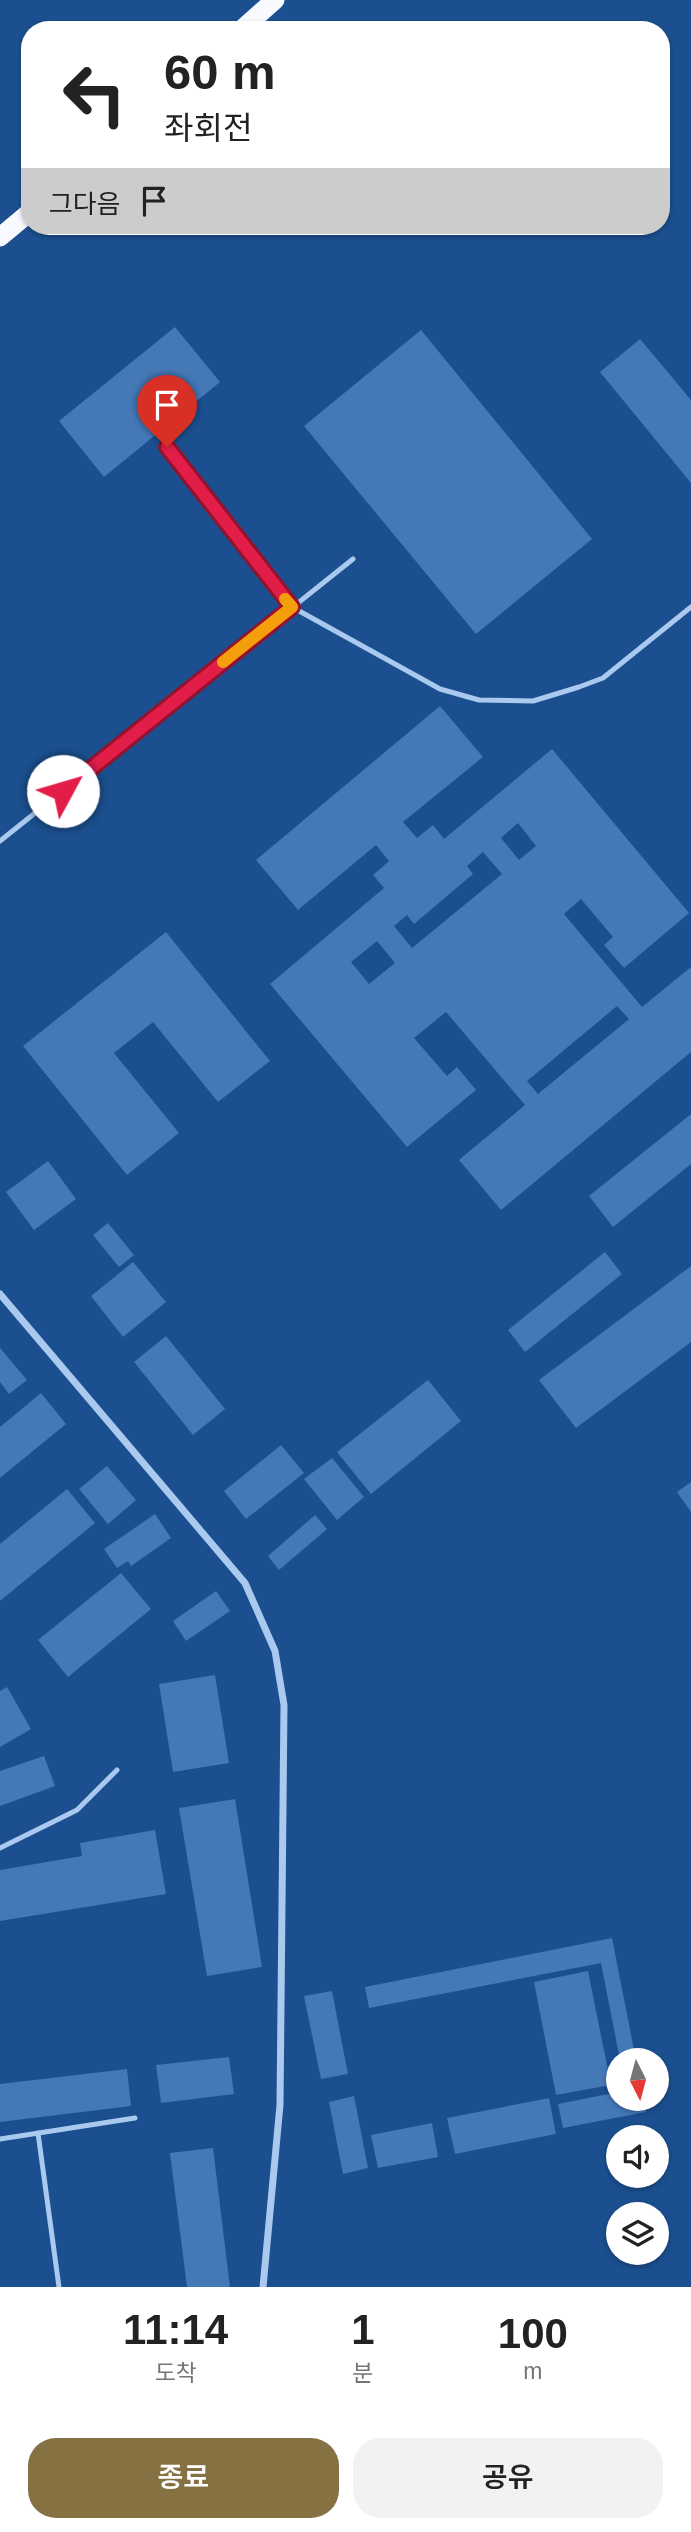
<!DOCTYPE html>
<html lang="ko">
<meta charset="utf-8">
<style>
:root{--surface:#fff;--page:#f2f2f2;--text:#222;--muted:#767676;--accent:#857141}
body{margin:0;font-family:Arial,"Noto Sans KR",sans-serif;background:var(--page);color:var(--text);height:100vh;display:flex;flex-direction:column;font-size:26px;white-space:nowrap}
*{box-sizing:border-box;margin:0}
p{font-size:23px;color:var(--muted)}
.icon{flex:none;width:38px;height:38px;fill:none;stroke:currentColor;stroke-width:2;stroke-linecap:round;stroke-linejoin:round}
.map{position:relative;height:2287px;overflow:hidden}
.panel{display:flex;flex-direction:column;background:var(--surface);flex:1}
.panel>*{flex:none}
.hud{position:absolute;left:21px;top:21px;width:649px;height:214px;border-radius:28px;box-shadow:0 2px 5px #0004;background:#fff;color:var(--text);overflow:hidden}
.needle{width:46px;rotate:174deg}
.tools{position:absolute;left:606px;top:2048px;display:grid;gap:14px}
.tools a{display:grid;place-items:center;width:63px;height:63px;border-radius:50%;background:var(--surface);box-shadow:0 2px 5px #0004;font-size:35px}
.pin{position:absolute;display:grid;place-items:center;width:60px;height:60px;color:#fff;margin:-72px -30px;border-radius:50% 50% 50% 0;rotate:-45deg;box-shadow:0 0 7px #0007}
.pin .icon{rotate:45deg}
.me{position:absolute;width:77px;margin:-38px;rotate:51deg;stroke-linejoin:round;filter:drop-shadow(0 0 5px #0008)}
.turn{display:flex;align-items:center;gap:24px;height:147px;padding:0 28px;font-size:32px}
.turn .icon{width:91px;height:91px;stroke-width:2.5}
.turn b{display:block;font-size:49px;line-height:60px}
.then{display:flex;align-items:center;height:66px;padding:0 28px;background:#0003;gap:14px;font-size:26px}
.eta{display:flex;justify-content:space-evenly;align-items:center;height:119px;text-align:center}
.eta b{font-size:42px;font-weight:600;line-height:49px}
.primary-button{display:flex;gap:14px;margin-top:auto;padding:14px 28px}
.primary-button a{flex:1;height:80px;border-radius:28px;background:var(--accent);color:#fff;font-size:28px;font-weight:600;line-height:80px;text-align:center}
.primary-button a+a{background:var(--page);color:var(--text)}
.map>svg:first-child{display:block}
.building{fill:#4478b7;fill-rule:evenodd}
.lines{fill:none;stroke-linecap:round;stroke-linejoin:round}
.service{stroke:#a9c9ee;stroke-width:5}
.minor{stroke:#a9c9ee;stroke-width:7}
.trunk{stroke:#f8faff;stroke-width:19}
.route-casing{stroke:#92132f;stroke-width:18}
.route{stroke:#e11d48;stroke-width:12}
.slow{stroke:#f59e0b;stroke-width:12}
</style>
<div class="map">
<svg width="691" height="2287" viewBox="0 0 691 2287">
<rect width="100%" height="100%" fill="#1b4f8f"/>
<!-- building -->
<g class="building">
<polygon points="175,327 220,382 104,477 59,421"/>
<polygon points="421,330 592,539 476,634 304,426"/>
<polygon points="640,339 691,400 691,483 600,372"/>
<path d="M440 706 483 757 403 822 417 838 433 825 444 839 552 749 689 913 624 968 604 945 613 937 581 899 564 914 642 1007 691 967V1052L501 1210 459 1160 525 1105 446 1012 414 1038 447 1076 457 1067 476 1090 407 1147 270 984 384 888 373 875 389 861 376 845 298 910 256 860ZM518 823 536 846 519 860 501 838ZM483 852 502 874 412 948 394 926 407 915 414 924 473 874 467 866ZM377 941 395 963 369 984 351 962ZM617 1006 629 1019 538 1094 527 1081Z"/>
<polygon points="166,932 270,1061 218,1102 153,1022 114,1053 179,1133 127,1175 23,1046"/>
<polygon points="691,1114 691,1164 613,1227 589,1196"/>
<polygon points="48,1161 76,1199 34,1230 6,1192"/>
<polygon points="108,1223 134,1255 119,1267 93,1235"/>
<polygon points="605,1252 622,1274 525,1352 508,1330"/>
<polygon points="133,1262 166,1302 123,1337 91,1296"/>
<polygon points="691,1266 691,1342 576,1428 539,1380"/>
<polygon points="166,1336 225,1409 193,1435 134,1362"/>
<polygon points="0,1348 27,1380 9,1394 0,1382"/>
<polygon points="428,1380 461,1421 371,1494 337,1452"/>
<polygon points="41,1393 66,1424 0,1478 0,1427"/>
<polygon points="281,1445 304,1473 246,1519 224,1491"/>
<polygon points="332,1458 364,1497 337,1520 304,1479"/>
<polygon points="107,1466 136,1500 108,1524 79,1489"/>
<polygon points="691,1482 691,1512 677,1492"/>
<polygon points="67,1489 95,1523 0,1601 0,1544"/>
<polygon points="155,1514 171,1538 131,1566 128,1561 117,1568 104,1549"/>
<polygon points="315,1515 327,1529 279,1570 268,1556"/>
<polygon points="121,1573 151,1609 68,1677 38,1640"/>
<polygon points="216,1591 230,1611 186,1641 173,1621"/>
<polygon points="215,1675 229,1763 173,1772 159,1684"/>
<polygon points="7,1687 31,1729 0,1747 0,1691"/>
<polygon points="44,1756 55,1786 0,1806 0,1771"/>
<polygon points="235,1799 262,1967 207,1976 179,1808"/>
<polygon points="155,1830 166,1894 0,1921 0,1870 82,1856 80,1843"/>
<polygon points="612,1938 636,2060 620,2060 601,1963 369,2008 365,1987"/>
<polygon points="588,1971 611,2085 556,2095 534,1982"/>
<polygon points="332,1991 348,2074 321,2079 304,1996"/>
<polygon points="229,2057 234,2094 161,2103 156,2065"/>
<polygon points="127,2069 131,2106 0,2122 0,2084"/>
<polygon points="618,2092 618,2098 644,2098 646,2112 563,2128 558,2104"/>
<polygon points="354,2096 368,2168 343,2174 329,2102"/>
<polygon points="549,2098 556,2134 455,2154 447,2118"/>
<polygon points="432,2123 438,2157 378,2168 371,2135"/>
<polygon points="213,2148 230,2287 187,2287 170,2153"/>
</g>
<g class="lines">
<!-- service -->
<g class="service">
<polyline points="167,447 292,607 440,689 479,700 533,701 579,687 603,678 691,607"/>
<polyline points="0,841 353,559"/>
<polyline points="0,1848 77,1810 117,1770"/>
<polyline points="38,2133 59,2287"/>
<polyline points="0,2139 135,2118"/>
</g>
<!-- minor -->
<polyline class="minor" points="0,1294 245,1583 275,1651 284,1705 280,2105 263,2287"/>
<!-- trunk -->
<g class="trunk">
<polyline points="241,30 275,0"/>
<polyline points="0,237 30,212"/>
</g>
</g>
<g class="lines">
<!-- route casing -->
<g class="route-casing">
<polyline id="route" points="63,791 292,607 167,447"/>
</g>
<!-- route -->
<use href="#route" class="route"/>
<!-- slow -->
<polyline class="slow" points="223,662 292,607 285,599"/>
</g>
</svg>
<div class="tools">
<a><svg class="needle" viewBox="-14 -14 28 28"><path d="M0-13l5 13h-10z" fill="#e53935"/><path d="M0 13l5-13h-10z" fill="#767676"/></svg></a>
<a><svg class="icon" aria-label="sound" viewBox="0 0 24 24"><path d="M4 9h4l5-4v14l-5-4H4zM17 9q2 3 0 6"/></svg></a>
<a><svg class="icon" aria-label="layers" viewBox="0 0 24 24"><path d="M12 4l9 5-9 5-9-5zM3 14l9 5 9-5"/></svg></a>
</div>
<div class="pin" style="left:167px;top:447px;background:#d93025"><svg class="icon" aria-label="arrive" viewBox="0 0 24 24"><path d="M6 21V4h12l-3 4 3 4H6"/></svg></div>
<svg class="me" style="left:63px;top:791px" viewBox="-20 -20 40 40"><circle r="19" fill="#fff"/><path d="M0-13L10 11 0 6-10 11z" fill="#e11d48"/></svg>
<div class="hud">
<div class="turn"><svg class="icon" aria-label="left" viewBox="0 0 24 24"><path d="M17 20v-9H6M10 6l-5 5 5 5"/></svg><div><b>60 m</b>좌회전</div></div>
<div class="then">그다음<svg class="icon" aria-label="arrive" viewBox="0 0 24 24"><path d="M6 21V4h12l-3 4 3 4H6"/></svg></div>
</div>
</div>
<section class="panel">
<div class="eta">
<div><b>11:14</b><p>도착</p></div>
<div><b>1</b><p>분</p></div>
<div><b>100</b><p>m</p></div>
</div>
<div class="primary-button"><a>종료</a><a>공유</a></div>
</section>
